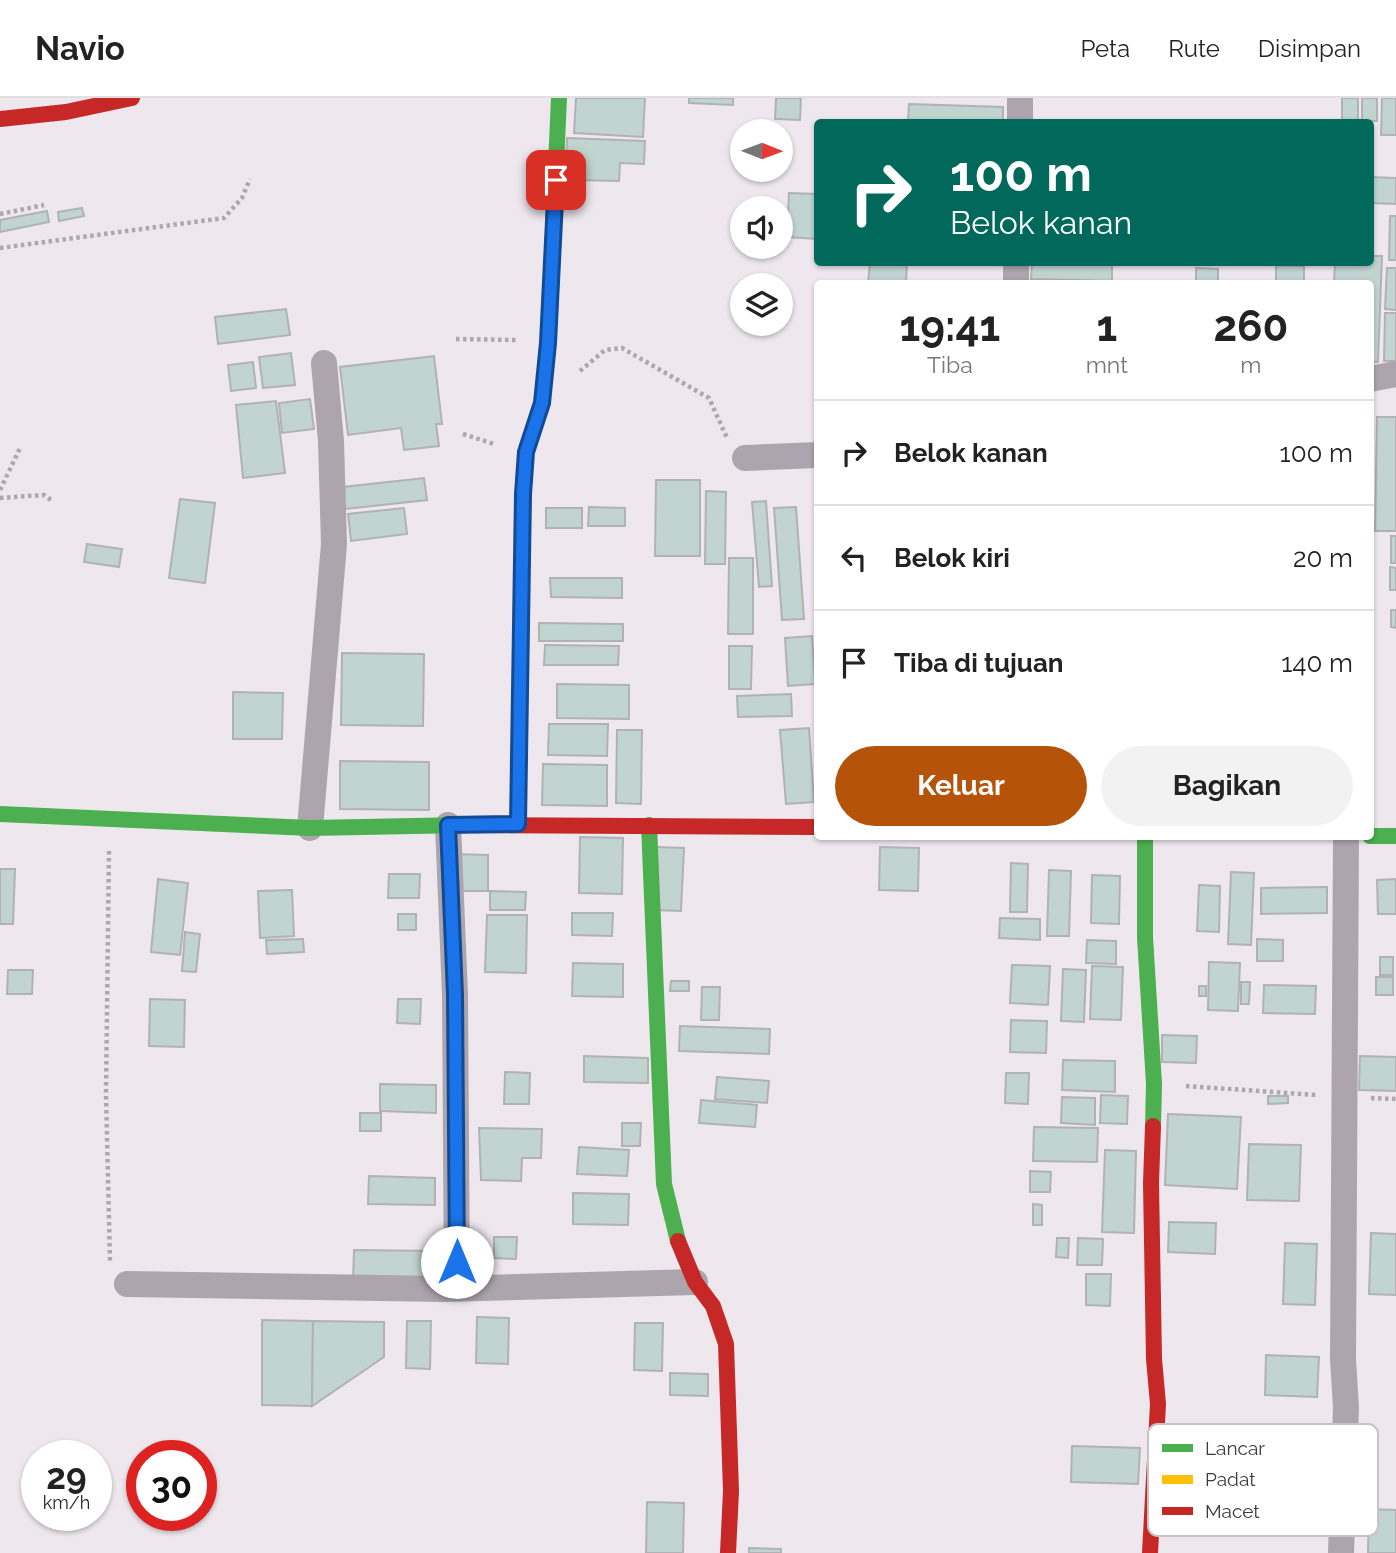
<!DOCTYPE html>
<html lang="id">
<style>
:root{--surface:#fff;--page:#f2f2f2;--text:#222;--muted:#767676;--line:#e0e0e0;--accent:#b45309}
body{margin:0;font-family:Raleway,sans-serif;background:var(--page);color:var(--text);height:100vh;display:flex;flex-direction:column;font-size:26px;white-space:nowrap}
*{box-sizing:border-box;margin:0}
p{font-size:23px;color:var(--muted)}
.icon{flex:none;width:38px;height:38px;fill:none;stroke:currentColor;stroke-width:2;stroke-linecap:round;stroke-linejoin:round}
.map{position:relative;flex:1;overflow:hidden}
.details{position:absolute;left:814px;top:182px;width:560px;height:560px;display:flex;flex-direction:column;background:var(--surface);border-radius:7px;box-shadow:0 2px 5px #0004}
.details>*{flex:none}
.top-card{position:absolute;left:814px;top:21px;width:560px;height:147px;border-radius:7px;box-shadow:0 2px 5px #0004;background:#00695c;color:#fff;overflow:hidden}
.needle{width:46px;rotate:91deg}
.fabs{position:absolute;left:730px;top:21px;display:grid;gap:14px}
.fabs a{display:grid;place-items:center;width:63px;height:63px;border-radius:50%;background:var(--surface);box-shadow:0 2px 5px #0004;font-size:35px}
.speed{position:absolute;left:21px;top:1342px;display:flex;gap:14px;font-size:35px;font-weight:700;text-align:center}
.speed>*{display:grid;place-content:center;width:91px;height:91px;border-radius:50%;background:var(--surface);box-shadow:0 2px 5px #0004;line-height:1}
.speed small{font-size:18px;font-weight:400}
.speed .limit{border:10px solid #d22;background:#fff;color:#111}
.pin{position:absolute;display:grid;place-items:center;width:60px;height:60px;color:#fff;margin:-30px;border-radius:14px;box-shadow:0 4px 10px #0006}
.me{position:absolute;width:77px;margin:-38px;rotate:0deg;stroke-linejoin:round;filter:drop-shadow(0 0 5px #0008)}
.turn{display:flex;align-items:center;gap:24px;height:147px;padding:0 21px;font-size:32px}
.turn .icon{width:91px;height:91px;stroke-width:2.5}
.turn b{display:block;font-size:49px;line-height:60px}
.eta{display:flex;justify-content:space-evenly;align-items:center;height:119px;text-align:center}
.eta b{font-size:42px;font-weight:700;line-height:49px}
.button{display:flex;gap:14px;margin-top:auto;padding:14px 21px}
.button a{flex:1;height:80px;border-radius:42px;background:var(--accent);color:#fff;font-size:28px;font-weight:700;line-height:80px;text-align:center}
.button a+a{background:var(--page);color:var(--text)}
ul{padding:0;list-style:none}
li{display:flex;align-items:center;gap:21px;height:105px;padding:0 21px;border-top:2px solid var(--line)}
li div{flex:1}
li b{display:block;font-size:26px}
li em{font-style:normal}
header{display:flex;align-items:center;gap:42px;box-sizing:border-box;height:98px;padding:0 35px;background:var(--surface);border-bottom:2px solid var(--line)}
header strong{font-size:33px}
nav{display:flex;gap:38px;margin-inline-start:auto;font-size:24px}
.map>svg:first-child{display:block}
.building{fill:#c1d4d0;stroke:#b1b2b3;stroke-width:2}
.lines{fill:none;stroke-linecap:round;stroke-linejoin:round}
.path{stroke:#aea7ae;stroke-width:4.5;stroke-dasharray:3.5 3.5;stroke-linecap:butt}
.street{stroke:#ada5ae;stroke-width:26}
.fast{stroke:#4caf50;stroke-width:16}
.slow{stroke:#ffc107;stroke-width:16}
.jam{stroke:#c62828;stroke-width:16}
.route-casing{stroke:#114b97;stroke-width:18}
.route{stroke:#1a73e8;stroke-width:12}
.key{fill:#fff;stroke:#c5c4c5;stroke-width:2}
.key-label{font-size:19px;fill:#3e393e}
</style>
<header>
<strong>Navio</strong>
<nav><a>Peta</a><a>Rute</a><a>Disimpan</a></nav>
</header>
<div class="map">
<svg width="1396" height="1455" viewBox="0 0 1396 1455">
<rect width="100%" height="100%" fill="#eee8ee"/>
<!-- building -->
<g class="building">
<polygon points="576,0 645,0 643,39 574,35"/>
<polygon points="689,0 733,0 733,7 689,5"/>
<polygon points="776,0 801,0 800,22 775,21"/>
<rect x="1342" y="0" width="16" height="24"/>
<rect x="1362" y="0" width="15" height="23"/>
<polygon points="1382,0 1396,0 1396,37 1381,37"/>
<polygon points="909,6 1003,9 1003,24 908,24"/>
<polygon points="1074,22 1115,23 1115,24 1073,24"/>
<polygon points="567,40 645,43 644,66 620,65 619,83 576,82 577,63 566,63"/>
<polygon points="1370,79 1396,80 1396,106 1370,105"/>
<polygon points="789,95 817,96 817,141 787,139"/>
<polygon points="82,110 84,118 59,123 58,114"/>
<polygon points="47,113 49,124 0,134 0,122"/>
<polygon points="1390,118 1396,118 1396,162 1389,162"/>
<polygon points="1370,158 1382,158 1378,264 1370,264 1370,186 1334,186 1335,164 1370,164"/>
<polygon points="870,164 907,164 906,186 868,186"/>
<polygon points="1032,164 1112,164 1112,183 1031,181"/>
<polygon points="1276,167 1304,168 1304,186 1276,186"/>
<polygon points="1196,170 1218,171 1218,186 1196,186"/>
<polygon points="1387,170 1396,170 1396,212 1385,211"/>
<rect x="1169" y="183" width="23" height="3"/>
<polygon points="286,211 290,237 218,246 215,219"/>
<polygon points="1385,215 1396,215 1396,263 1384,263"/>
<polygon points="291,255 295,287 263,290 259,259"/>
<polygon points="434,258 442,326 436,326 439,348 404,352 401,330 348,337 340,269"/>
<polygon points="253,264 256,290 231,293 228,267"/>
<polygon points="310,301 314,331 282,335 279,305"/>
<polygon points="276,303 285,375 243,380 236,307"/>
<polygon points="1377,319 1396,319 1396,433 1375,433"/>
<polygon points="424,380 427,402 345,411 343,389"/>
<polygon points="656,382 700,382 700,458 655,458"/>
<polygon points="706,393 726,394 725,466 705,466"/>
<polygon points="180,401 215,405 205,485 169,480"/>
<polygon points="766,403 772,488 759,489 752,404"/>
<polygon points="589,409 625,410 625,428 588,428"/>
<polygon points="796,409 804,521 782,522 774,410"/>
<polygon points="404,410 407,436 351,443 348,416"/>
<rect x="546" y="410" width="36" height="20"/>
<rect x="1391" y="438" width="5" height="27"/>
<polygon points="87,446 122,451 119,469 84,464"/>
<polygon points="729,460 753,460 753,536 728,536"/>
<polygon points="1390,469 1396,470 1396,492 1390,492"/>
<polygon points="550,480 622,480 622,500 551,499"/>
<polygon points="1391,512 1396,512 1396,530 1391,529"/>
<polygon points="539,525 623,526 623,543 539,543"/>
<polygon points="812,538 815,586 788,588 785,540"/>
<polygon points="545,547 619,548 618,567 544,567"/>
<polygon points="729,548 752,548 751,591 729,591"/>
<polygon points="342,555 424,556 423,628 341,627"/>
<polygon points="557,586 629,587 629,621 557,620"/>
<polygon points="233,594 283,595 282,641 233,641"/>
<polygon points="791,596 792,618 738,619 737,598"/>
<polygon points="549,626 608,626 607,658 548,657"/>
<polygon points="809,630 814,704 786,706 780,632"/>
<polygon points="617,632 642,632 641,706 616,705"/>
<polygon points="340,663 429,664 429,712 340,711"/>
<polygon points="543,666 607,667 607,708 542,707"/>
<polygon points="580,739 623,740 622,796 579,795"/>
<polygon points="657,749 684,750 681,813 655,812"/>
<polygon points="880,749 919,750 918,793 879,792"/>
<polygon points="455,756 488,757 488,793 455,793"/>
<polygon points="1011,765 1028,766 1027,814 1010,814"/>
<polygon points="0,771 15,771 13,826 0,826"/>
<polygon points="1049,772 1071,773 1069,838 1047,838"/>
<polygon points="1231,774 1254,775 1251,847 1228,846"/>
<polygon points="389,776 420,776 419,800 388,800"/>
<polygon points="1092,777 1120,778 1119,826 1091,825"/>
<polygon points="158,781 188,785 180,857 151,854"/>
<polygon points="1396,781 1396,816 1378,816 1377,782"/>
<polygon points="1199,787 1220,788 1219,834 1197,833"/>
<polygon points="1327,789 1327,815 1261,816 1261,790"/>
<polygon points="292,792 294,838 260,840 258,793"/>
<polygon points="490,793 526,794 525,812 490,812"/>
<polygon points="572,815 613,815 612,838 572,837"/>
<rect x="398" y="816" width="18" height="16"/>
<polygon points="487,817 527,817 526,875 485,874"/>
<polygon points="1000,820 1040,821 1040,842 999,840"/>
<polygon points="185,834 200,836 196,874 182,873"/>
<polygon points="303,841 304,854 267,856 266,842"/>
<polygon points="1257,841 1283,842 1283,863 1257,863"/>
<polygon points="1087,842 1116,843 1116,866 1086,865"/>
<rect x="1380" y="859" width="13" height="18"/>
<polygon points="1209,864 1240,865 1238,913 1208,912"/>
<polygon points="573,865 623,866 623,899 572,898"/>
<polygon points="1012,867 1050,868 1048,907 1010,905"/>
<polygon points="1092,868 1123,869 1121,922 1090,921"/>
<polygon points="1063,871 1086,872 1084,924 1061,923"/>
<polygon points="8,872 33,872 32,896 7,896"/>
<rect x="1376" y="879" width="17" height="18"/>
<polygon points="671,883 689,883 689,893 670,893"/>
<polygon points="1241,884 1250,884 1249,906 1241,906"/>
<polygon points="1264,887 1316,888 1315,916 1263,915"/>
<rect x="1199" y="888" width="7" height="10"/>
<polygon points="702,889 720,889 719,922 701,922"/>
<polygon points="150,901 185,902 184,949 149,948"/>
<polygon points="398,901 421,901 420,926 397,925"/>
<polygon points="1011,922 1047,923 1046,955 1010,954"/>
<polygon points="680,928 770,931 769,956 679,953"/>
<polygon points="1162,937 1197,938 1196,965 1162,964"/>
<polygon points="584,958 648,960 648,985 584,984"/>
<polygon points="1360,958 1396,959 1396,993 1359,992"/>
<polygon points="1063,962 1115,963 1115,994 1062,992"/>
<polygon points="505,974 530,975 529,1006 504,1006"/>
<polygon points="1006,975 1029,975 1028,1006 1005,1005"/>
<polygon points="717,979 769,983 767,1005 715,1001"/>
<polygon points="380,986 436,987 436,1015 380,1013"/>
<polygon points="1101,997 1128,998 1127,1026 1100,1025"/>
<polygon points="1268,998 1288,998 1288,1005 1268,1006"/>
<polygon points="1062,999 1095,1000 1095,1027 1061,1025"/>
<polygon points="701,1002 757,1007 755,1029 699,1025"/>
<rect x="360" y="1015" width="21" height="18"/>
<polygon points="1168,1016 1241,1019 1237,1091 1165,1087"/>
<polygon points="622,1025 641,1025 640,1048 622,1048"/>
<polygon points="1034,1029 1098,1030 1097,1064 1033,1063"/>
<polygon points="479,1030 542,1031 541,1060 522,1060 521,1083 481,1082"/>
<polygon points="1249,1046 1301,1047 1299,1103 1247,1102"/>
<polygon points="579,1049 629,1052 627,1078 577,1076"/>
<polygon points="1105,1052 1136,1053 1134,1135 1102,1134"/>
<polygon points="1030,1073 1051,1074 1050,1094 1030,1094"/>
<polygon points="369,1078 435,1080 435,1107 368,1106"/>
<polygon points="573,1095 629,1096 628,1127 573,1126"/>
<polygon points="1033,1106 1042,1107 1042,1127 1033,1127"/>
<polygon points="1169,1124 1216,1125 1215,1156 1168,1154"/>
<polygon points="1371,1135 1396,1136 1396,1197 1369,1196"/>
<polygon points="494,1139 517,1139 516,1161 494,1160"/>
<polygon points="1057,1140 1069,1140 1068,1160 1056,1159"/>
<polygon points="1078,1140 1103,1141 1102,1167 1077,1167"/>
<polygon points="1285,1145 1317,1146 1315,1207 1283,1206"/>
<polygon points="354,1152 440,1153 439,1183 353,1182"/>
<polygon points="1086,1176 1111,1176 1110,1208 1086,1207"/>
<polygon points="477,1219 509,1220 508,1266 476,1265"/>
<polygon points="262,1222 313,1223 312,1308 262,1307"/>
<polygon points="313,1223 384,1224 384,1259 312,1308"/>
<polygon points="407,1223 431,1223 430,1271 406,1270"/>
<polygon points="635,1225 663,1225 662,1273 634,1272"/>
<polygon points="1266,1257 1319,1259 1317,1299 1265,1297"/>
<polygon points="670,1275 708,1276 708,1298 670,1297"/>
<polygon points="1072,1348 1140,1350 1138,1386 1071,1384"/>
<polygon points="647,1404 684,1405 683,1455 646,1455"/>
<polygon points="1369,1411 1396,1412 1396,1455 1368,1455"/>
<polygon points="749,1450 781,1451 781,1455 749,1455"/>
</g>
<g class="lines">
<!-- path -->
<g class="path">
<polyline points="0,116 44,107"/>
<polyline points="0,150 224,120 242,100 250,81"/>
<polyline points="456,241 516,242"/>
<polyline points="580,273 605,252 622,250 709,300 727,340"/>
<polyline points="463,336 494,346"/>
<polyline points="0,392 21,348"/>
<polyline points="0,400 44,397 51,402"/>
<polyline points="109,753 106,996 110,1164"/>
<polyline points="1186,988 1317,997"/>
<polyline points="1371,1000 1396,1001"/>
</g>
<!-- street -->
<g class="street">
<polyline points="1020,24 1020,0"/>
<polyline points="1016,186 1016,164"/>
<polyline points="1370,281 1396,276"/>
<polyline points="745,360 817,357"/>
<polyline points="448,727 455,897 457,1190"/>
<polyline points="310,730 334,446 331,343 324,265"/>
<polyline points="127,1186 443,1191 695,1184"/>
<polyline points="1341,1455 1346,1310 1343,1261 1346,738"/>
</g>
<!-- fast -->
<g class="fast">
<polyline points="529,345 542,305 548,245 559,0"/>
<polyline points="0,716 310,730 465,727"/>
<polyline points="649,727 664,1086 678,1143"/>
<polyline points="1145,738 1145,839 1154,986 1153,1028"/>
<polyline points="1370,738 1396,738"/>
</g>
<!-- slow -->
<polyline class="slow" points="518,726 522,417 526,354 529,345"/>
<!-- jam -->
<g class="jam">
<polyline points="0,21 66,14 132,0"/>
<polyline points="465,727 817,729"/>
<polyline points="678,1143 695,1184 713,1208 726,1246 731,1393 728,1455"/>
<polyline points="1150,1455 1158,1306 1154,1261 1151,1085 1153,1028"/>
</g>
</g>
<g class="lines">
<!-- route casing -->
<g class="route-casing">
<polyline id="route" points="457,1164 455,897 448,727 518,726 523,396 526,354 542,305 548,245 556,82"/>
</g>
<!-- route -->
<use href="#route" class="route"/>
</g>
<!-- legend -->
<rect x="1148" y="1326" width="230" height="112" rx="10" class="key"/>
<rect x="1162" y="1346" width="31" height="8" fill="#4caf50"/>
<rect x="1162" y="1377" width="31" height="9" fill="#ffc107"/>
<rect x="1162" y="1409" width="31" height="8" fill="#c62828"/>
<g class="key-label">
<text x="1205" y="1357">Lancar</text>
<text x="1205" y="1388">Padat</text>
<text x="1205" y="1420">Macet</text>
</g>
</svg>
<div class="fabs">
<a><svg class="needle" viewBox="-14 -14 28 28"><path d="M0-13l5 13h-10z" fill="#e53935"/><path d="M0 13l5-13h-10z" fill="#767676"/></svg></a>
<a><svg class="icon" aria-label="sound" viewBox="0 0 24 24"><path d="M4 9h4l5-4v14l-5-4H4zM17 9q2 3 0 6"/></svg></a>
<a><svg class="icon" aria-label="layers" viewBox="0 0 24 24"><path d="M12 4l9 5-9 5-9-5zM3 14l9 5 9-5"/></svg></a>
</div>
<div class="speed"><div>29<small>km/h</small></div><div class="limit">30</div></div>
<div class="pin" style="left:556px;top:82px;background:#d93025"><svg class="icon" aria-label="arrive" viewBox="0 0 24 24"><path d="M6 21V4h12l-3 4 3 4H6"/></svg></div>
<svg class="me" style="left:457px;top:1164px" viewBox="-20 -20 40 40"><circle r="19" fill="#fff"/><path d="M0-13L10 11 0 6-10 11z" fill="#1a73e8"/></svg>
<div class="top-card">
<div class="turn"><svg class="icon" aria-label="right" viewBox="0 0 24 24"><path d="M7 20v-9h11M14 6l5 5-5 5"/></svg><div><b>100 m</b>Belok kanan</div></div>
</div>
<section class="details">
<div class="eta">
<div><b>19:41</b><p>Tiba</p></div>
<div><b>1</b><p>mnt</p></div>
<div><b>260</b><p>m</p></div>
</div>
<ul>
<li><svg class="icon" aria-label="right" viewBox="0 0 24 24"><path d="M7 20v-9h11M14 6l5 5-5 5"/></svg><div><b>Belok kanan</b></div><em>100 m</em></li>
<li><svg class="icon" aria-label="left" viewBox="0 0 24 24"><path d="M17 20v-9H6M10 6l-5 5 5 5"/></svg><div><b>Belok kiri</b></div><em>20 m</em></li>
<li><svg class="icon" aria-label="arrive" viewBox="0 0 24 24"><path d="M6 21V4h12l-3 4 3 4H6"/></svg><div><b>Tiba di tujuan</b></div><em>140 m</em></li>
</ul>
<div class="button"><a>Keluar</a><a>Bagikan</a></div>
</section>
</div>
